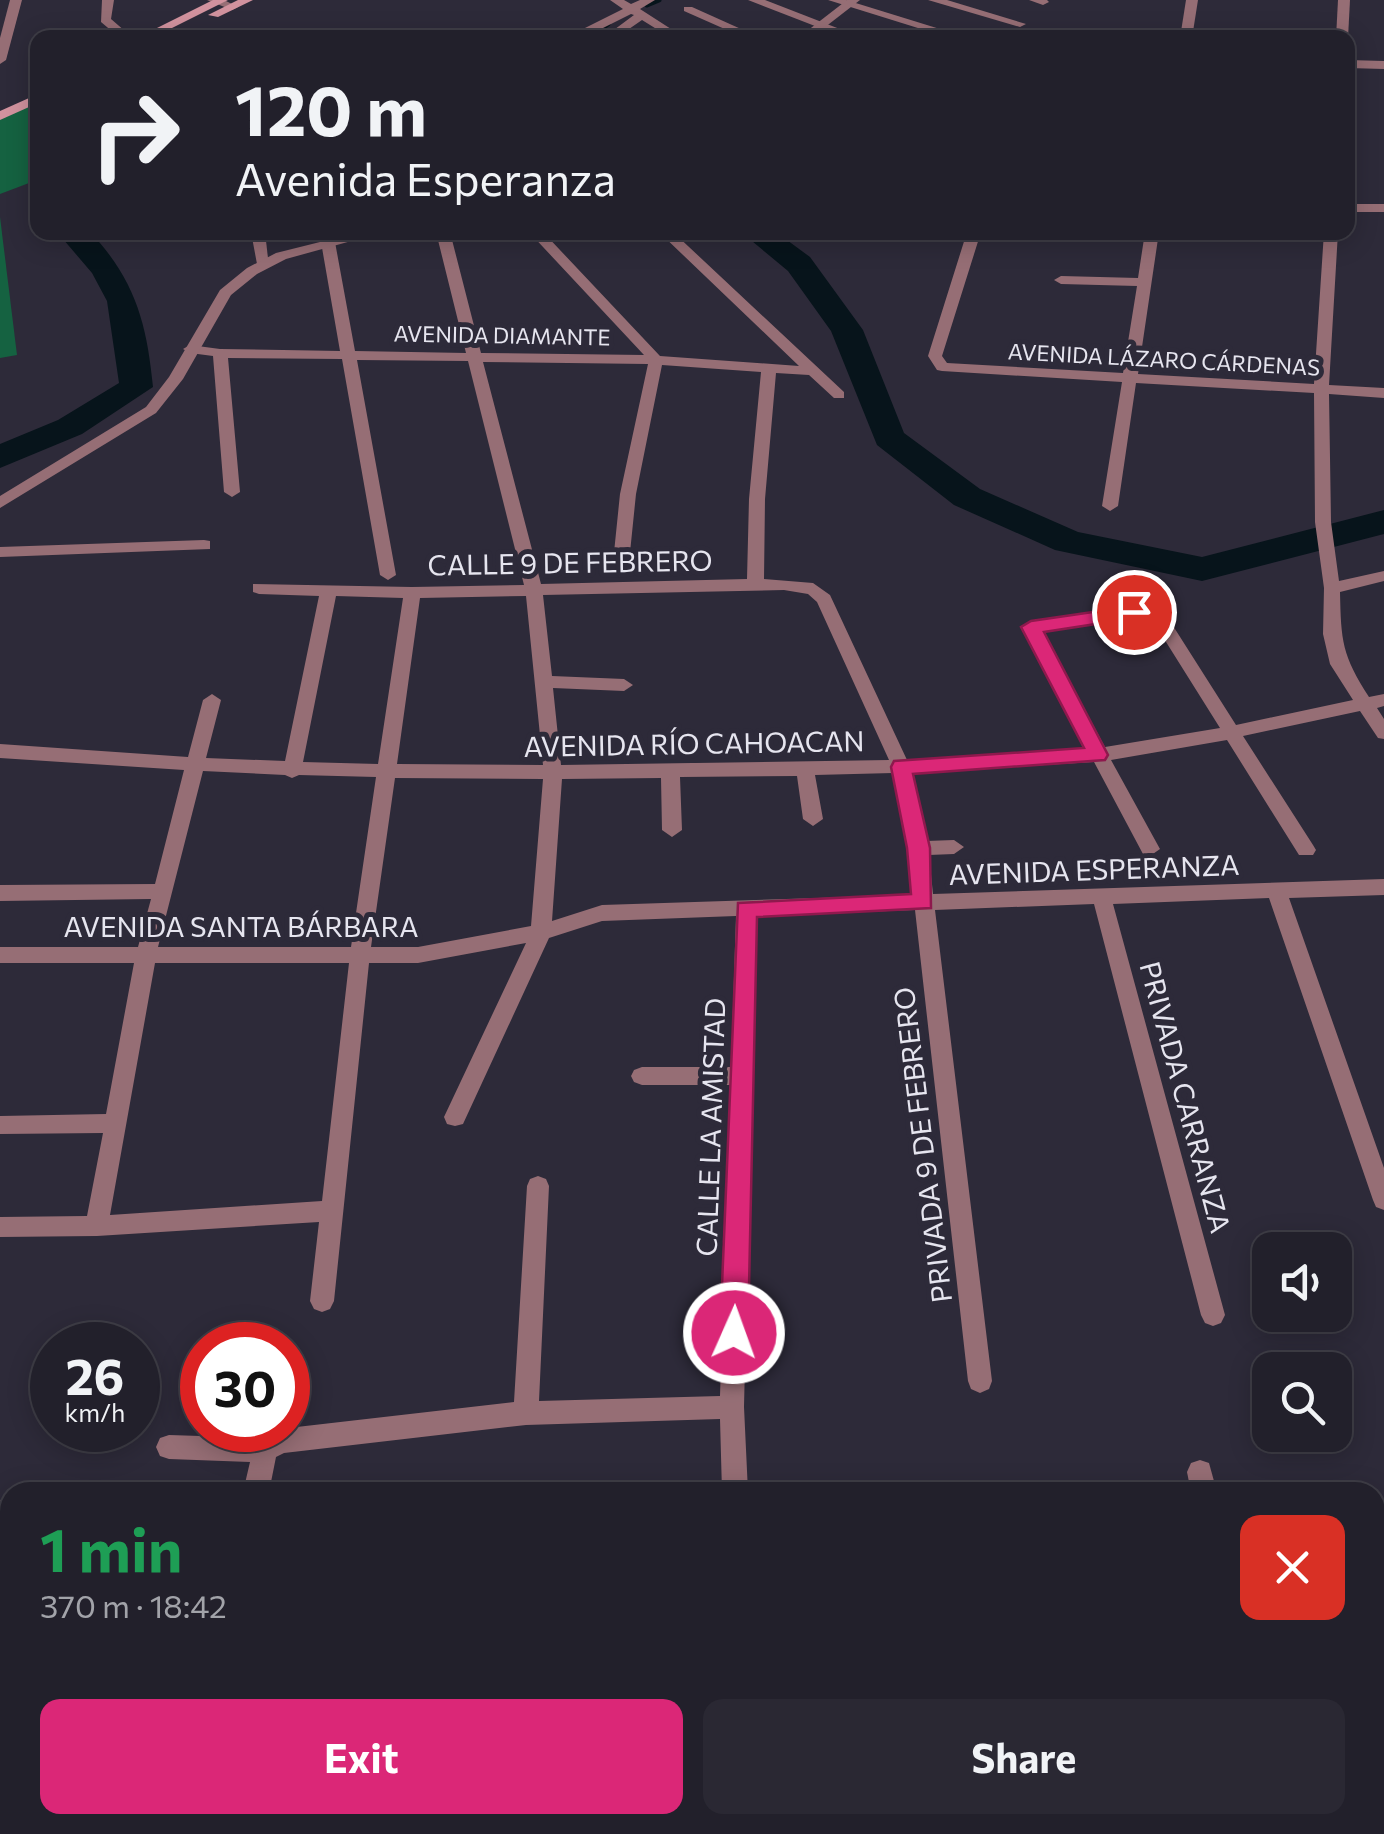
<!DOCTYPE html>
<meta charset="utf-8">
<style>
:root{--surface:#22202b;--page:#2a2833;--text:#f1f3f6;--muted:#a2a3a9;--line:#3f3e47;--accent:#db2777}
body{margin:0;font-family:Commissioner,sans-serif;background:var(--page);color:var(--text);height:100vh;display:flex;flex-direction:column;font-size:38px;white-space:nowrap}
*{box-sizing:border-box;margin:0}
p{font-size:32px;color:var(--muted)}
.icon{flex:none;width:55px;height:55px;fill:none;stroke:currentColor;stroke-width:2;stroke-linecap:round;stroke-linejoin:round}
.map{position:relative;flex:1;overflow:hidden}
.panel{position:absolute;left:0px;top:1482px;width:1385px;height:352px;display:flex;flex-direction:column;background:var(--surface);border-radius:30px 30px 0 0;box-shadow:0 5px 25px #0003,0 0 0 2px var(--line)}
.panel>*{flex:none}
.guide{position:absolute;left:30px;top:30px;width:1325px;height:210px;border-radius:20px;box-shadow:0 5px 25px #0003,0 0 0 2px var(--line);background:#22202b;color:var(--text);overflow:hidden}
.tools{position:absolute;left:1252px;top:1232px;display:grid;gap:20px}
.tools a{display:grid;place-items:center;width:100px;height:100px;border-radius:20px;background:var(--surface);box-shadow:0 5px 25px #0003,0 0 0 2px var(--line);font-size:50px}
.speed{position:absolute;left:30px;top:1322px;display:flex;gap:20px;font-size:50px;font-weight:700;text-align:center}
.speed>*{display:grid;place-content:center;width:130px;height:130px;border-radius:50%;background:var(--surface);box-shadow:0 5px 25px #0003,0 0 0 2px var(--line);line-height:1}
.speed small{font-size:25px;font-weight:400}
.speed .limit{border:15px solid #d22;background:#fff;color:#111}
.pin{position:absolute;display:grid;place-items:center;width:85px;height:85px;color:#fff;margin:-42px;border:5px solid #fff;border-radius:50%;box-shadow:0 2px 10px #0007}
.me{position:absolute;width:110px;margin:-55px;rotate:2deg;stroke-linejoin:round;filter:drop-shadow(0 0 8px #0008)}
.turn{display:flex;align-items:center;gap:35px;height:210px;padding:0 40px;font-size:45px}
.turn .icon{width:130px;height:130px;stroke-width:2.5}
.turn b{display:block;font-size:70px;line-height:85px}
.round{display:grid;place-items:center;flex:none;width:105px;height:105px;border-radius:20px;background:var(--page)}
.summary{display:flex;align-items:center;justify-content:space-between;height:170px;padding:0 40px}
h1{font-size:60px;font-weight:700;line-height:75px;color:#1e9e55}
.cta{display:flex;gap:20px;margin-top:auto;padding:20px 40px}
.cta a{flex:1;height:115px;border-radius:20px;background:var(--accent);color:#fff;font-size:40px;font-weight:700;line-height:115px;text-align:center}
.cta a+a{background:var(--page);color:var(--text)}
.map>svg:first-child{display:block}
.green{fill:#156241}
.lines{fill:none;stroke-linecap:round;stroke-linejoin:round}
.stream{stroke:#07141b;stroke-width:5}
.river{fill:#07141b;fill-rule:evenodd}
.minor{fill:#966e75;fill-rule:evenodd}
.tertiary{fill:#966e75;fill-rule:evenodd}
.secondary{fill:#d1929e;fill-rule:evenodd}
.route{fill:#db2777;stroke:#8e194d;stroke-width:2.5}
.labels{text-anchor:middle;dominant-baseline:central;stroke-width:10;stroke-linejoin:round;paint-order:stroke}
.far-street-label{font-size:22px;fill:#e6e5ef;stroke:#2d2a39}
.street-label{font-size:28px;fill:#e6e5ef;stroke:#2d2a39}
</style>
<div class="map">
<svg width="1384" height="1834" viewBox="0 0 1384 1834">
<rect width="100%" height="100%" fill="#2d2a39"/>
<!-- green -->
<g class="green">
<polygon points="37,102 37,180 0,194 0,118"/>
<polygon points="0,217 17,355 0,358"/>
</g>
<g class="lines">
<!-- stream -->
<g class="stream">
<polyline points="647,5 659,0"/>
<polyline points="588,38 608,24"/>
</g>
<!-- river -->
<g class="river">
<path d="M57 232H90C135 279 147 324 153 387L82 434 0 468V444L58 420 119 383 107 301 92 273Z"/>
<polygon points="741,232 776,232 810,257 863,330 904,433 980,489 1078,532 1202,557 1384,510 1384,534 1202,581 1055,550 954,505 877,445 831,331 788,271"/>
</g>
<!-- minor -->
<g class="minor">
<polygon points="10,0 22,0 6,60 0,64 0,38"/>
<polygon points="102,0 114,0 111,19 133,38 120,38 101,22"/>
<polygon points="207,0 224,0 238,7 232,10"/>
<polygon points="610,0 624,0 631,4 640,0 655,0 640,9 685,38 671,38 642,20 616,38 603,38 634,15 631,14 583,38 572,38 573,34 623,9"/>
<polygon points="748,0 765,0 863,38 846,38"/>
<polygon points="828,0 846,0 969,38 950,38"/>
<polygon points="928,0 947,0 1026,24 1020,27"/>
<polygon points="1029,0 1047,0 1049,2 1043,5"/>
<polygon points="1186,0 1198,0 1192,38 1180,38"/>
<polygon points="1338,0 1350,0 1348,38 1336,38"/>
<polygon points="684,7 692,7 761,38 745,38 684,11"/>
<polygon points="1348,60 1384,61 1384,69 1348,68"/>
<rect x="1348" y="204" width="36" height="8"/>
<polygon points="251,232 265,232 269,267 257,264"/>
<path d="M436 232H450L481 353 644 355 529 232H543L660 356 799 366 659 232H673L844 392V398H834L809 375 776 373 765 499 764 579 813 583 830 595 907 760 1087 749 1022 627 1031 621 1134 606 1154 608 1168 618 1236 725 1353 700 1330 664 1323 634 1324 588 1315 522 1314 393 1136 383 1118 506 1110 511 1102 506 1122 382 942 371 937 370 928 356 967 232H981L942 356 947 363 1123 373 1137 286 1061 284 1054 280 1061 276 1138 278 1145 232H1159L1138 374 1314 384 1324 232H1338L1329 385 1384 388V398L1329 394 1331 522 1339 581 1384 571V581L1340 592C1341 641 1342 655 1369 697L1384 694V706L1377 708 1384 719V739L1378 738 1360 711 1243 736 1313 845 1316 850 1313 855H1299L1227 740 1111 760 1160 849 1150 856 1143 854 1094 762 912 773 926 841 954 840 964 847 954 854 929 855 933 894 1384 879V895L1289 898 1384 1168V1210L1376 1207 1373 1200 1269 898 1113 904 1225 1315 1221 1323 1213 1326 1205 1323 1201 1315 1094 904 935 910 992 1381 989 1389 980 1393 971 1389 968 1381 915 910 756 916 744 1407 748 1492H722L720 1419 526 1425 284 1453 276 1457 269 1492H243L250 1462 169 1459 160 1456 156 1447 160 1438 169 1435 263 1438 288 1428 514 1402 527 1186 530 1179 538 1176 546 1179 549 1186 539 1401 720 1396 730 1085H642L634 1082 631 1076 634 1070 642 1067H731L736 916 602 921 549 938 463 1124 455 1126 447 1124 444 1117 526 943 418 963H369L334 1301 330 1309 322 1312 314 1309 310 1301 319 1222 97 1236 0 1237V1217L87 1216 103 1133 0 1134V1116L106 1114 134 963H0V947H138L151 899 0 901V885L155 884 184 770 0 758V744L188 757 203 700 212 694 221 700 206 758 285 761 319 596 259 594 253 592V584L412 587 524 585 468 361 357 360 396 575 388 580 380 575 342 359 228 358 240 492 232 497 224 492 213 356 190 353 183 349 190 345 220 349 340 351 321 242 328 238 335 242 355 351 466 353ZM483 362 648 364 620 494 612 572 620 577 628 572 636 494 662 365 761 372 749 499 747 579 541 584ZM784 590 808 594 817 602 889 760 561 765 553 688 624 691 633 685 624 679 552 676 543 595ZM336 596 403 598 378 764 303 762ZM526 596 543 765 397 764 420 598ZM1134 618H1144L1156 626 1220 728 1105 747 1042 631ZM203 771 285 775 292 778 299 775 376 777 351 947H158ZM893 773 908 848 914 895 602 905 552 921 562 779 661 778 662 830 672 837 682 830 680 777 797 776 803 819 813 826 823 819 815 775ZM395 778 543 779 531 926 418 947H371ZM155 963H349L322 1201 110 1215Z"/>
<polygon points="204,540 210,541 210,549 0,557 0,547"/>
<polygon points="1200,1460 1209,1463 1217,1492 1191,1492 1187,1472 1191,1463"/>
<rect x="0" y="1500" width="10" height="26"/>
<polygon points="1384,1625 1384,1651 1375,1652 1375,1626"/>
<polygon points="218,1825 246,1825 245,1834 217,1834"/>
<polygon points="401,1825 500,1825 497,1834 398,1834"/>
<rect x="731" y="1825" width="28" height="9"/>
<polygon points="1263,1825 1291,1825 1293,1834 1265,1834"/>
</g>
<!-- tertiary -->
<g class="tertiary">
<polygon points="847,0 860,0 811,38 798,38"/>
<polygon points="360,232 384,232 286,259 257,274 231,295 183,379 156,413 0,508 0,496 146,407 169,377 220,290 247,268 276,253"/>
</g>
<!-- secondary -->
<g class="secondary">
<polygon points="213,0 228,0 152,38 137,38"/>
<polygon points="238,0 253,0 218,17 208,15"/>
<polygon points="38,94 38,103 0,120 0,111"/>
</g>
</g>
<!-- route -->
<polygon class="route" points="1134,606 1143,612 1141,617 1044,632 1108,755 1105,760 913,774 930,848 931,908 757,917 748,1333 744,1342 734,1346 724,1342 720,1333 738,903 911,894 907,848 891,767 894,761 1084,748 1021,627 1031,621"/>
<g class="labels">
<!-- far-street labels -->
<g class="far-street-label">
<text transform="translate(502 335) rotate(1)">AVENIDA DIAMANTE</text>
<text transform="translate(1164 359) rotate(3)">AVENIDA LÁZARO CÁRDENAS</text>
</g>
<!-- street labels -->
<g class="street-label">
<text transform="translate(570 562) rotate(-1)">CALLE 9 DE FEBRERO</text>
<text transform="translate(694 743) rotate(-1)">AVENIDA RÍO CAHOACAN</text>
<text transform="translate(1094 869) rotate(-2)">AVENIDA ESPERANZA</text>
<text x="241" y="926">AVENIDA SANTA BÁRBARA</text>
<text transform="translate(1186 1097) rotate(75)">PRIVADA CARRANZA</text>
<text transform="translate(710 1127) rotate(-88)">CALLE LA AMISTAD</text>
<text transform="translate(922 1145) rotate(-97)">PRIVADA 9 DE FEBRERO</text>
</g>
</g>
</svg>
<div class="tools">
<a><svg class="icon" aria-label="sound" viewBox="0 0 24 24"><path d="M4 9h4l5-4v14l-5-4H4zM17 9q2 3 0 6"/></svg></a>
<a><svg class="icon" aria-label="search" viewBox="0 0 24 24"><circle cx="10" cy="10" r="6"/><path d="M15 15l6 6"/></svg></a>
</div>
<div class="speed"><div>26<small>km/h</small></div><div class="limit">30</div></div>
<div class="pin" style="left:1134px;top:612px;background:#d93025"><svg class="icon" aria-label="arrive" viewBox="0 0 24 24"><path d="M6 21V4h12l-3 4 3 4H6"/></svg></div>
<svg class="me" style="left:734px;top:1333px" viewBox="-20 -20 40 40"><circle r="17" fill="#db2777" stroke="#fff" stroke-width="3"/><path d="M0-11L8 9 0 5-8 9z" fill="#fff"/></svg>
<div class="guide">
<div class="turn"><svg class="icon" aria-label="right" viewBox="0 0 24 24"><path d="M7 20v-9h11M14 6l5 5-5 5"/></svg><div><b>120 m</b>Avenida Esperanza</div></div>
</div>
<section class="panel">
<div class="summary"><div><h1>1 min</h1><p>370 m · 18:42</p></div><a class="round" style="background:#d93025;color:#fff"><svg class="icon" aria-label="close" viewBox="0 0 24 24"><path d="M6 6l12 12M18 6L6 18"/></svg></a></div>
<div class="cta"><a>Exit</a><a>Share</a></div>
</section>
</div>
